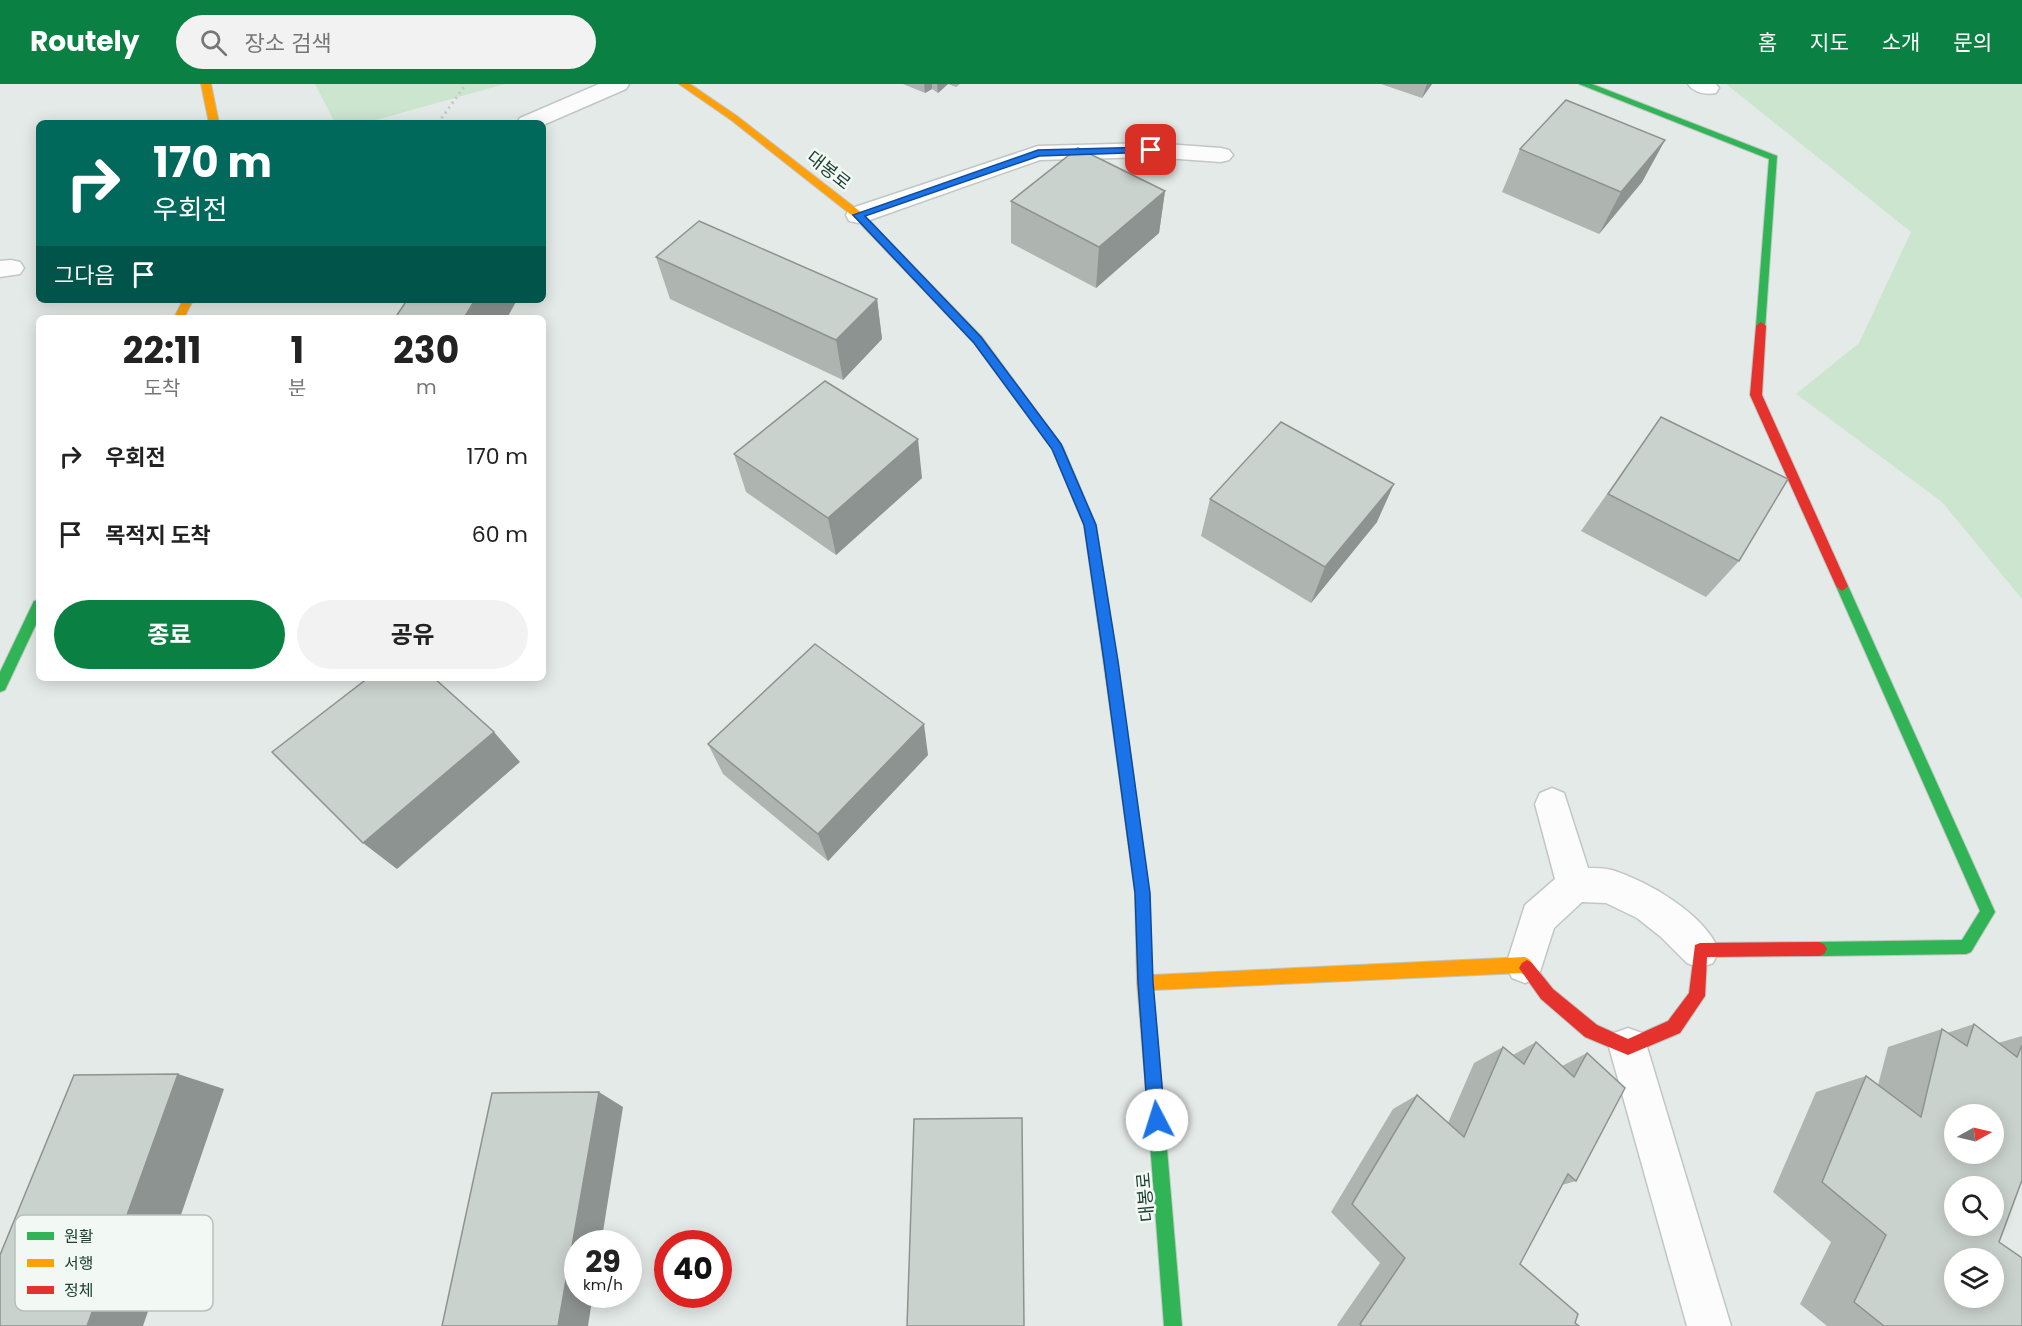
<!DOCTYPE html>
<html lang="ko">
<meta charset="utf-8">
<style>
:root{--surface:#fff;--page:#f2f2f2;--text:#222;--muted:#767676;--accent:#0b8043}
body{margin:0;font-family:Poppins,"Noto Sans KR",sans-serif;background:var(--page);color:var(--text);height:100vh;display:flex;flex-direction:column;font-size:22px;white-space:nowrap}
*{box-sizing:border-box;margin:0}
p{font-size:20px;color:var(--muted)}
.icon{flex:none;width:33px;height:33px;fill:none;stroke:currentColor;stroke-width:2;stroke-linecap:round;stroke-linejoin:round}
.map{position:relative;flex:1;overflow:hidden}
.sheet{position:absolute;left:36px;top:231px;width:510px;height:366px;display:flex;flex-direction:column;background:var(--surface);border-radius:9px;box-shadow:0 3px 15px #0003}
.sheet>*{flex:none}
.guide{position:absolute;left:36px;top:36px;width:510px;height:183px;border-radius:9px;box-shadow:0 3px 15px #0003;background:#00695c;color:#fff;overflow:hidden}
.needle{width:39px;rotate:82deg}
.fabs{position:absolute;left:1944px;top:1020px;display:grid;gap:12px}
.fabs a{display:grid;place-items:center;width:60px;height:60px;border-radius:50%;background:var(--surface);box-shadow:0 3px 15px #0003;font-size:30px}
.speed{position:absolute;left:564px;top:1146px;display:flex;gap:12px;font-size:30px;font-weight:700;text-align:center}
.speed>*{display:grid;place-content:center;width:78px;height:78px;border-radius:50%;background:var(--surface);box-shadow:0 3px 15px #0003;line-height:1}
.speed small{font-size:15px;font-weight:400}
.speed .limit{border:9px solid #d22;background:#fff;color:#111}
.pin{position:absolute;display:grid;place-items:center;width:51px;height:51px;color:#fff;margin:-26px;border-radius:12px;box-shadow:0 3px 9px #0006}
.me{position:absolute;width:66px;margin:-33px;rotate:355deg;stroke-linejoin:round;filter:drop-shadow(0 0 4px #0008)}
.turn{display:flex;align-items:center;gap:21px;height:126px;padding:0 18px;font-size:27px}
.turn .icon{width:78px;height:78px;stroke-width:2.5}
.turn b{display:block;font-size:42px;line-height:51px}
.then{display:flex;align-items:center;height:57px;padding:0 18px;background:#0003;gap:12px;font-size:22px}
.eta{display:flex;justify-content:space-evenly;align-items:center;height:102px;text-align:center}
.eta b{font-size:36px;font-weight:700;line-height:42px}
.cta{display:flex;gap:12px;margin-top:auto;padding:12px 18px}
.cta a{flex:1;height:69px;border-radius:36px;background:var(--accent);color:#fff;font-size:24px;font-weight:700;line-height:69px;text-align:center}
.cta a+a{background:var(--page);color:var(--text)}
ul{padding:0;list-style:none}
li{display:flex;align-items:center;gap:18px;height:78px;padding:0 18px}
li div{flex:1}
li b{display:block;font-size:22px}
li em{font-style:normal}
header{display:flex;align-items:center;gap:36px;box-sizing:border-box;height:84px;padding:0 30px;background:var(--accent);color:#fff}
header strong{font-size:28px}
nav{display:flex;gap:33px;margin-inline-start:auto;font-size:21px}
.search{width:420px;height:54px;background:var(--page);display:flex;align-items:center;gap:15px;box-sizing:border-box;padding:0 21px;border-radius:33px;color:var(--muted);font-size:22px}
.map>svg:first-child{display:block}
.green{fill:#cce5cf}
.lines{fill:none;stroke-linecap:round;stroke-linejoin:round}
.street-casing{stroke:#c1c7c4;stroke-width:3}
.fast-casing{stroke:#bdc6c2;stroke-width:2}
.slow-casing{stroke:#bdc6c2;stroke-width:2}
.jam-casing{stroke:#bdc6c2;stroke-width:2}
.path{stroke:#c0cac5;stroke-width:3;stroke-dasharray:2 4;stroke-linecap:butt}
.street{fill:#fbfcfb;fill-rule:evenodd}
.fast{fill:#30b455;fill-rule:evenodd}
.slow{fill:#ff9f0a;fill-rule:evenodd}
.jam{fill:#e5322d;fill-rule:evenodd}
.wall{fill:#aeb5b1}
.shaded-wall{fill:#8d9390}
.building{fill:#cad2ce;stroke:#8d9390;stroke-width:1.5;fill-rule:evenodd}
.route{fill:#1a73e8;stroke:#114b97;stroke-width:1.5}
.labels{text-anchor:middle;dominant-baseline:central;stroke-width:5;stroke-linejoin:round;paint-order:stroke}
.street-label{font-size:18px;fill:#1f4031;stroke:#f2f9f4}
.key{fill:#f2f9f4;stroke:#b3c2ba;stroke-width:1.5}
.key-label{font-size:16px;fill:#1f4031}
</style>
<header>
<strong>Routely</strong>
<div class="search"><svg class="icon" aria-label="search" viewBox="0 0 24 24"><circle cx="10" cy="10" r="6"/><path d="M15 15l6 6"/></svg>장소 검색</div>
<nav><a>홈</a><a>지도</a><a>소개</a><a>문의</a></nav>
</header>
<div class="map">
<svg width="2022" height="1242" viewBox="0 0 2022 1242">
<rect width="100%" height="100%" fill="#e4eae7"/>
<!-- green -->
<g class="green">
<polygon points="315,0 505,0 365,39 335,39"/>
<polygon points="1726,0 2022,0 2022,515 1942,418 1796,310 1859,259 1911,148"/>
</g>
<g class="lines">
<!-- street casing -->
<g class="street-casing">
<g id="street">
<polygon points="599,0 629,0 626,5 543,41 543,39 517,39 520,34"/>
<path d="M1688 0H1716L1719 4 1716 9C1706 11 1694 9 1688 0Z"/>
<polygon points="1151,59 1221,64 1229,66 1233,71 1229,76 1221,78 1151,73 1040,76 867,137 858,139 849,137 846,131 849,125 1038,62"/>
<polygon points="11,176 20,178 24,184 20,190 0,193 0,177"/>
<path d="M1552 704 1564 709 1588 784C1596 784 1604 784 1612 786 1649 798 1703 829 1719 866L1713 879 1700 884 1687 879 1661 853 1637 834 1606 819 1582 818 1554 844 1538 894 1525 899 1512 894 1506 881 1525 821 1555 795 1535 720 1540 709Z"/>
<polygon points="1628,944 1642,949 1647,963 1731,1242 1687,1242 1609,963 1614,949"/>
</g>
</g>
<!-- fast casing -->
<g class="fast-casing">
<g id="fast">
<polygon points="1579,0 1592,0 1777,72 1765,245 1761,246 1756,242 1769,75"/>
<polygon points="1025,316 1029,317 1063,363 1096,441 1123,617 1121,621 1116,623 1111,621 1109,617 1084,441 1052,365 1019,320"/>
<polygon points="1842,497 1848,502 1995,828 1971,868 1966,870 1819,872 1814,870 1811,865 1814,860 1819,858 1962,856 1980,827 1836,502"/>
<polygon points="39,516 39,534 5,606 0,608 0,588 34,517"/>
<polygon points="1154,998 1160,1000 1162,1006 1182,1242 1164,1242 1146,1006 1148,1000"/>
</g>
</g>
<!-- slow casing -->
<g class="slow-casing">
<g id="slow">
<polygon points="201,0 211,0 219,39 209,39"/>
<polygon points="679,0 690,0 737,32 862,129 982,253 1029,317 1029,323 1021,323 974,259 854,133 731,36"/>
<polygon points="183,216 193,216 184,234 174,234"/>
<polygon points="1116,611 1121,613 1123,617 1149,809 1152,891 1525,873 1530,876 1535,884 1532,889 1527,892 1521,889 1153,906 1162,1006 1160,1012 1154,1014 1148,1012 1146,1006 1137,899 1135,809 1109,617 1111,613"/>
</g>
</g>
<!-- jam casing -->
<g class="jam-casing">
<g id="jam">
<polygon points="1761,238 1766,242 1762,311 1848,502 1842,507 1836,502 1750,311 1756,242"/>
<polygon points="1819,858 1824,860 1827,865 1824,870 1819,872 1707,873 1705,912 1680,949 1628,971 1585,953 1541,915 1519,884 1522,879 1527,876 1532,879 1553,905 1597,941 1628,955 1668,937 1689,909 1695,861 1700,859"/>
</g>
</g>
<!-- path -->
<polyline class="path" points="438,39 466,0"/>
<!-- street -->
<use href="#street" class="street"/>
<!-- fast -->
<use href="#fast" class="fast"/>
<!-- slow -->
<use href="#slow" class="slow"/>
<!-- jam -->
<use href="#jam" class="jam"/>
</g>
<!-- wall -->
<g class="wall">
<polygon points="903,0 960,0 956,3 948,0 938,9 932,5 925,9"/>
<polygon points="1381,0 1432,0 1422,14"/>
<polygon points="1665,56 1642,98 1599,150 1502,108 1520,65"/>
<polygon points="1165,107 1159,149 1096,204 1011,159 1011,117"/>
<polygon points="656,173 877,215 882,255 843,296 670,215"/>
<polygon points="1661,333 1739,477 1706,513 1581,447"/>
<polygon points="734,370 922,394 836,471 746,408"/>
<polygon points="1210,415 1377,438 1311,519 1201,452"/>
<polygon points="708,660 928,671 828,777 723,690"/>
<polygon points="1974,940 1998,959 2022,952 2022,1096 1999,1158 2022,1242 1827,1242 1800,1220 1831,1158 1773,1108 1816,1008 1866,992 1878,1001 1888,963 1942,945 1947,949"/>
<polygon points="1536,958 1562,982 1587,969 1576,1097 1562,1101 1520,1180 1579,1242 1338,1242 1337,1241 1380,1179 1331,1128 1393,1025 1417,1011 1448,1039 1474,979 1503,963 1513,971"/>
</g>
<!-- shaded-wall -->
<g class="shaded-wall">
<polygon points="924,0 932,0 932,5 925,9"/>
<polygon points="937,0 948,0 938,9"/>
<polygon points="1427,0 1432,0 1422,14"/>
<polygon points="1665,56 1642,98 1599,150 1621,108"/>
<polygon points="1165,107 1159,149 1096,204 1099,163"/>
<polygon points="877,215 882,255 843,296 836,256"/>
<polygon points="475,216 517,216 507,234 464,234"/>
<polygon points="918,355 922,394 836,471 828,434"/>
<polygon points="1394,400 1377,438 1311,519 1325,483"/>
<polygon points="924,640 928,671 828,777 818,750"/>
<polygon points="494,648 520,678 397,785 363,759"/>
<polygon points="178,990 224,1005 143,1242 87,1242"/>
<polygon points="599,1008 623,1023 601,1160 578,1160 578,1210 593,1210 588,1242 558,1242"/>
</g>
<!-- building -->
<g class="building">
<polygon points="1566,16 1665,56 1621,108 1520,65"/>
<polygon points="1078,64 1165,107 1099,163 1011,117"/>
<polygon points="699,137 877,215 836,256 656,173"/>
<polygon points="407,216 475,216 464,234 395,234"/>
<polygon points="825,297 918,355 828,434 734,370"/>
<polygon points="1661,333 1788,395 1739,477 1608,410"/>
<polygon points="1281,338 1394,400 1325,483 1210,415"/>
<polygon points="815,560 924,640 818,750 708,660"/>
<polygon points="368,594 434,594 494,648 363,759 272,668"/>
<path d="M1974 940 2017 973 2022 961V1096L1999 1158 2022 1174V1242H1884L1854 1218 1886 1151 1822 1098 1866 992 1921 1033 1942 945 1967 962ZM1954 1030H1994V1070H1954ZM1954 1102H1994V1142H1954ZM1954 1174H1994V1214H1954Z"/>
<polygon points="1536,958 1574,993 1587,969 1625,1004 1576,1097 1568,1090 1520,1180 1578,1230 1575,1239 1579,1242 1362,1242 1360,1240 1405,1174 1352,1120 1417,1011 1464,1053 1503,963 1524,980"/>
<polygon points="178,990 87,1242 0,1242 0,1171 74,991"/>
<polygon points="599,1008 558,1242 442,1242 492,1009"/>
<polygon points="1022,1034 1024,1242 907,1242 914,1035"/>
</g>
<!-- route -->
<polygon class="route" points="1151,63 1154,64 1154,68 1039,72 865,132 981,253 1061,360 1096,441 1118,577 1150,809 1153,898 1165,1036 1163,1042 1157,1044 1151,1042 1148,1036 1138,898 1135,809 1104,577 1084,441 1052,365 974,259 853,131 1038,66"/>
<g class="labels">
<!-- street labels -->
<g class="street-label">
<text transform="translate(829 86) rotate(38)">대봉로</text>
<text transform="translate(1145 1113) rotate(-95)">대봉로</text>
</g>
</g>
<!-- legend -->
<rect x="15" y="1131" width="198" height="96" rx="9" class="key"/>
<rect x="27" y="1148" width="27" height="8" fill="#30b455"/>
<rect x="27" y="1175" width="27" height="8" fill="#ff9f0a"/>
<rect x="27" y="1202" width="27" height="8" fill="#e5322d"/>
<g class="key-label">
<text x="64" y="1158">원활</text>
<text x="64" y="1185">서행</text>
<text x="64" y="1212">정체</text>
</g>
</svg>
<div class="fabs">
<a><svg class="needle" viewBox="-14 -14 28 28"><path d="M0-13l5 13h-10z" fill="#e53935"/><path d="M0 13l5-13h-10z" fill="#767676"/></svg></a>
<a><svg class="icon" aria-label="search" viewBox="0 0 24 24"><circle cx="10" cy="10" r="6"/><path d="M15 15l6 6"/></svg></a>
<a><svg class="icon" aria-label="layers" viewBox="0 0 24 24"><path d="M12 4l9 5-9 5-9-5zM3 14l9 5 9-5"/></svg></a>
</div>
<div class="speed"><div>29<small>km/h</small></div><div class="limit">40</div></div>
<div class="pin" style="left:1151px;top:66px;background:#d93025"><svg class="icon" aria-label="arrive" viewBox="0 0 24 24"><path d="M6 21V4h12l-3 4 3 4H6"/></svg></div>
<svg class="me" style="left:1157px;top:1036px" viewBox="-20 -20 40 40"><circle r="19" fill="#fff"/><path d="M0-13L10 11 0 6-10 11z" fill="#1a73e8"/></svg>
<div class="guide">
<div class="turn"><svg class="icon" aria-label="right" viewBox="0 0 24 24"><path d="M7 20v-9h11M14 6l5 5-5 5"/></svg><div><b>170 m</b>우회전</div></div>
<div class="then">그다음<svg class="icon" aria-label="arrive" viewBox="0 0 24 24"><path d="M6 21V4h12l-3 4 3 4H6"/></svg></div>
</div>
<section class="sheet">
<div class="eta">
<div><b>22:11</b><p>도착</p></div>
<div><b>1</b><p>분</p></div>
<div><b>230</b><p>m</p></div>
</div>
<ul>
<li><svg class="icon" aria-label="right" viewBox="0 0 24 24"><path d="M7 20v-9h11M14 6l5 5-5 5"/></svg><div><b>우회전</b></div><em>170 m</em></li>
<li><svg class="icon" aria-label="arrive" viewBox="0 0 24 24"><path d="M6 21V4h12l-3 4 3 4H6"/></svg><div><b>목적지 도착</b></div><em>60 m</em></li>
</ul>
<div class="cta"><a>종료</a><a>공유</a></div>
</section>
</div>
